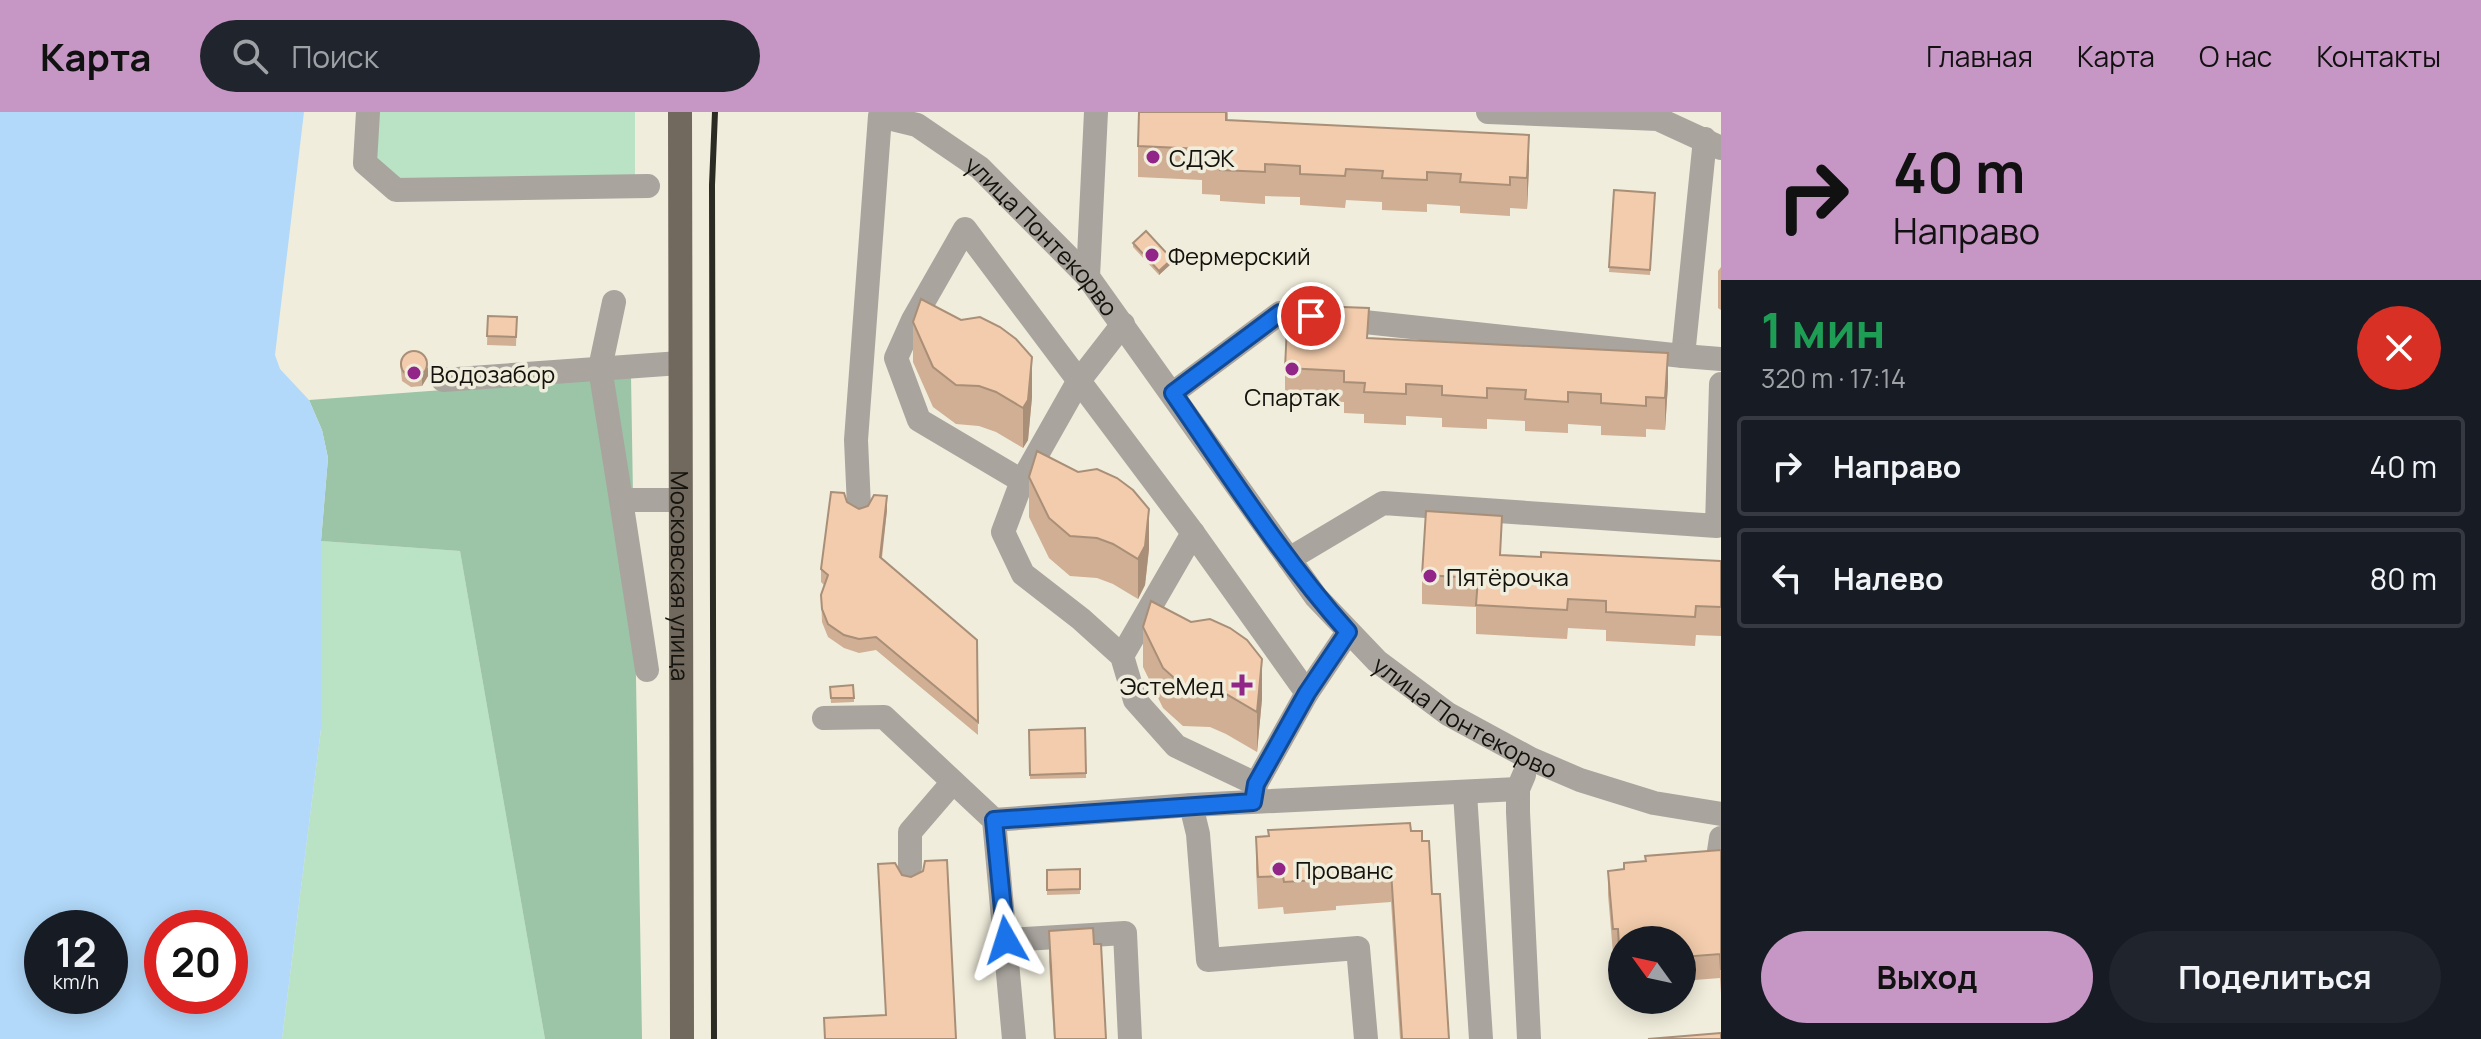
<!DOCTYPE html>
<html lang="ru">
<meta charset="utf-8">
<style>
:root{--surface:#171b24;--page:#20242c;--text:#f1f3f6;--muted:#9ea1a6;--line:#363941;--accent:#c696c4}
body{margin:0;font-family:Manrope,sans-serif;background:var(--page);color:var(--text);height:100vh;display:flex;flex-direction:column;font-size:30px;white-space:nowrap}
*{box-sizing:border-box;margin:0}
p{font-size:26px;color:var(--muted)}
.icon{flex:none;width:44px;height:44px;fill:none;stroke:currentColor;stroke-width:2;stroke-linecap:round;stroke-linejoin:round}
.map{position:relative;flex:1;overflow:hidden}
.details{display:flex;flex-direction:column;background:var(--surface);width:760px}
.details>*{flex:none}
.banner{background:#c696c4;color:#111;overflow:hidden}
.needle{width:52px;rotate:303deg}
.tools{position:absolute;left:1608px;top:814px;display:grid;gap:16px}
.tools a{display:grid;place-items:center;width:88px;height:88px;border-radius:50%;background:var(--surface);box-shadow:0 4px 20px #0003;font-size:40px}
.speed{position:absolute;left:24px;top:798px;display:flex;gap:16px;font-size:40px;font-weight:700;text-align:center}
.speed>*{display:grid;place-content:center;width:104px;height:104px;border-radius:50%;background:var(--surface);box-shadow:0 4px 20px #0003;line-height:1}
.speed small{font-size:20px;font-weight:400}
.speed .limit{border:12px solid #d22;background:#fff;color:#111}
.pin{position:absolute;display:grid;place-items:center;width:68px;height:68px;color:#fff;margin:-34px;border:4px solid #fff;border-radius:50%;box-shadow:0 2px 8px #0007}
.me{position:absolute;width:88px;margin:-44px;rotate:354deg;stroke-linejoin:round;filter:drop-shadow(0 0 6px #0008)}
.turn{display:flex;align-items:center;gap:28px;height:168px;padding:0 40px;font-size:36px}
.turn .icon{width:104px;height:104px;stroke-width:2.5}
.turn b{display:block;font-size:56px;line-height:68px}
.round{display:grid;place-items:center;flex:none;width:84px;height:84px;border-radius:42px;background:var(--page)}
.overview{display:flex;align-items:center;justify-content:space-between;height:136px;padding:0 40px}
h1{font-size:48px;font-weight:700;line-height:60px;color:#1e9e55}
.primary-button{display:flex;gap:16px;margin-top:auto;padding:16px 40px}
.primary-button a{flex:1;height:92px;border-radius:48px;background:var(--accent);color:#111;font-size:32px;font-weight:700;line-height:92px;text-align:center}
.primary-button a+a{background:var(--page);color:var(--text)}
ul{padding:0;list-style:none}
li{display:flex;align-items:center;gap:24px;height:100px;margin:0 16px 12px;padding:0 24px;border:4px solid var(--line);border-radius:8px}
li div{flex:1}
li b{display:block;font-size:30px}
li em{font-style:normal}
header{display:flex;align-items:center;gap:48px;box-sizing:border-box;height:112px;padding:0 40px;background:var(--accent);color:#111}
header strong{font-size:38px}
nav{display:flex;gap:44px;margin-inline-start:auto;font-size:28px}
.search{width:560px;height:72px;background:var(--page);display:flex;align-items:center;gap:20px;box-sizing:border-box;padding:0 28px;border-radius:44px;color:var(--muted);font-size:30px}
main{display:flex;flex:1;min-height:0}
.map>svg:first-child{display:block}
.green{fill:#bae2c4}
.forest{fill:#9cc4a6}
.water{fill:#b2d9f9;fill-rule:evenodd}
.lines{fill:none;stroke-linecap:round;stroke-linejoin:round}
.minor{stroke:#a9a49e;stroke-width:24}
.major{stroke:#71685e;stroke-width:24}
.rail{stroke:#2b2a23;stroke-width:6}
.wall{fill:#d0af94}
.shaded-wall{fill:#a98f78}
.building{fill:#f2ccac;stroke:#a98f78;stroke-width:2}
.route-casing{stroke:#114b97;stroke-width:20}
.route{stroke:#1a73e8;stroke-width:14}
.poi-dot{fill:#912588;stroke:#f0eddc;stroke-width:3}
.labels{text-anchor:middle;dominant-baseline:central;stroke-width:7;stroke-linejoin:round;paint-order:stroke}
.poi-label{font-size:24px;fill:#13120c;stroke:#f0eddc;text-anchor:start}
.street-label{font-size:24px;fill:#13120c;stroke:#f0eddc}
</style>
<header>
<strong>Карта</strong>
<div class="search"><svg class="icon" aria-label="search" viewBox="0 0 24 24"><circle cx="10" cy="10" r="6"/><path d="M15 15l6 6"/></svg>Поиск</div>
<nav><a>Главная</a><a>Карта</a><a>О нас</a><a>Контакты</a></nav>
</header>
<main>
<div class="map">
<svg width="1721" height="927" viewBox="0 0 1721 927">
<rect width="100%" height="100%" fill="#f0eddc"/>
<!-- green -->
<g class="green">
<polygon points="378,0 635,0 635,64 400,70 376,45"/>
<polygon points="321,429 460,439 545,927 282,927 321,617"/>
</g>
<!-- forest -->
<polygon class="forest" points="631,264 642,927 545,927 460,439 321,429 328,346 322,318 309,288"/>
<!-- water -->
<path class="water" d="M0 0H304L275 243 280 257 309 288 322 318 328 346 321 429V617L282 927H0ZM42 816H110V884H42ZM162 816H230V884H162Z"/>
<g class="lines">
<!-- minor -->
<g class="minor">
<polyline points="368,0 365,51 396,78 648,74"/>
<polyline points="1488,0 1658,7 1721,36"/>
<polyline points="1705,27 1683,244 1721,247"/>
<polyline points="1088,165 1096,0"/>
<polyline points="614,190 600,256 621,388 680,388"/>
<polyline points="443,268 680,251"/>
<polyline points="1173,281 1280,201 1683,244"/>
<polyline points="1022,369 1078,270 1123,212"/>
<polyline points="621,388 647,558"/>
<path id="s1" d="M859 395 856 328 880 4 917 13 980 56 1088 165 1316 485 1377 549 1448 602 1531 647 1580 668 1654 691 1721 702"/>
<polyline points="1289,447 1383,391 1717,414 1721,272"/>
<polyline points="1122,544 1193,421"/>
<polyline points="824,606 884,605 994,708 1014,927"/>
<polyline points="1524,663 1518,677 1518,700 1529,927"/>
<polyline points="1256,672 1176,634 1135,588 1122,544 1081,507 1023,462 1003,420 1022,369 919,308 896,246 913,208 965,117 1193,421 1307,581"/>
<polyline points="1465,681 1481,927"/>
<polyline points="1254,687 1256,672 1307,581 1348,520"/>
<polyline points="1191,693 1198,722 1208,848 1358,836 1366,927"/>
<polyline points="994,708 1191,693 1518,677"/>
<polyline points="1719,739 1721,726"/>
<polyline points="910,755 910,720 953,670"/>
<polyline points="1006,828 1125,821 1130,927"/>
</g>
<!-- major -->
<path class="major" id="s2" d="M680 0 682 927"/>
<!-- rail -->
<polyline class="rail" points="714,927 712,73 715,0"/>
</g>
<!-- wall -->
<g class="wall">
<polygon points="1228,0 1228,8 1529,55 1527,97 1510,96 1510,104 1460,101 1460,94 1427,92 1427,100 1382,98 1382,90 1346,88 1345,96 1300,93 1300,85 1265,84 1265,92 1220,89 1220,83 1202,82 1202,68 1138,65 1138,34"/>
<polygon points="1614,78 1655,81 1650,163 1609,160"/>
<polygon points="1133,131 1172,151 1159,163 1133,135"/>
<polygon points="1721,155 1721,198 1718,196 1718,159"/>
<polygon points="488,204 517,205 516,234 487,233"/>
<polygon points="913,210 1032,285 1028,328 1023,336 996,320 979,314 956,312 933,295 913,250"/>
<polygon points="1369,226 1668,272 1665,318 1646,317 1646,325 1601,323 1601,314 1568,312 1568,321 1525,319 1525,309 1487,307 1487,317 1442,315 1442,306 1406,304 1406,313 1364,311 1364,302 1344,301 1344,290 1285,288 1285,256"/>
<polygon points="400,249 428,264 422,274 411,275 402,269"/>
<polygon points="1029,365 1149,437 1145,473 1138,487 1113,472 1097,466 1070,464 1049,446 1029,405"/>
<polygon points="847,390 859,397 887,398 882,446 977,528 978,623 876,538 859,541 844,536 828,525 822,510 821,483 824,473 821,470 821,457"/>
<polygon points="1502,443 1541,445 1721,449 1721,524 1696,523 1695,534 1606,529 1606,518 1568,516 1567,527 1476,522 1476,495 1422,492 1422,463"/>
<polygon points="1143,515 1262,587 1257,640 1226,622 1210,615 1183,614 1163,596 1143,555"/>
<polygon points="830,575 854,586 854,590 831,591"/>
<polygon points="1085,616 1086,666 1030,667 1029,618"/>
<polygon points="1411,719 1422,729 1432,782 1449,927 1400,927 1391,790 1336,794 1336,798 1284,802 1283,795 1258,797 1256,757 1256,725"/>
<polygon points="1721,738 1721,882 1720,866 1682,869 1682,828 1622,828 1622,874 1620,874 1618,841 1613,841 1608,783 1608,759 1624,758 1645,749"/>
<polygon points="1080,757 1080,782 1047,783 1047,758"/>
<polygon points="1049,819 1094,832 1106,927 1054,927 1049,850"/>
</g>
<!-- shaded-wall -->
<g class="shaded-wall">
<polygon points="1529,23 1529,55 1527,97 1527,66"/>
<polygon points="1172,147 1172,151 1159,163 1159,159"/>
<polygon points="1668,241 1668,272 1665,318 1665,286"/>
<polygon points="1032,245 1032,285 1028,328 1023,336 1023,296"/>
<polygon points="428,255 428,264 422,274 422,264"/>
<polygon points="887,384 887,398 880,458 880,445"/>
<polygon points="1149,397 1149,437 1145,473 1138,487 1138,447"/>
<polygon points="1262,547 1262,587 1257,640 1257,600"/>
</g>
<!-- building -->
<g class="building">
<polygon points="1139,0 1226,0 1226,8 1529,23 1527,66 1510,65 1510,73 1460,70 1461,62 1427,60 1427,68 1382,66 1383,59 1346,57 1345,64 1300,62 1300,54 1265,52 1265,60 1220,58 1220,51 1202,51 1202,37 1138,34"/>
<polygon points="1614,78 1655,81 1650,158 1609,155"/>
<polygon points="1146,119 1172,147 1159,159 1133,131"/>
<polygon points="921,187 961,208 980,205 1000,215 1016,227 1032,245 1028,288 1023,296 996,280 979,274 956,273 933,255 913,210"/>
<polygon points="1288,193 1369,196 1367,226 1668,241 1665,286 1646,285 1646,294 1601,291 1601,282 1568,280 1568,290 1525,287 1526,278 1487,276 1487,286 1442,283 1442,274 1406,272 1406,282 1364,280 1365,271 1344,270 1344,259 1285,256"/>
<polygon points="488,204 517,205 516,225 487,224"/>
<circle cx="414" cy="252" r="13"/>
<polygon points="1037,339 1078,360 1097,357 1117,366 1133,378 1149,397 1145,434 1138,447 1113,432 1097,426 1070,424 1049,406 1029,365"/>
<polygon points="831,380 844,381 847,390 859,397 868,394 874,383 887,384 880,445 977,528 978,610 876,525 859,527 844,523 828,512 822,497 821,483 828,463 821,457"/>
<polygon points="1426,399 1502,404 1500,443 1541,445 1541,440 1721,449 1721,495 1696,494 1695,505 1606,500 1606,489 1568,487 1567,498 1476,493 1478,466 1422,463"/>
<polygon points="1151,489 1191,510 1210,507 1230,516 1247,528 1262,547 1257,600 1226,582 1210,575 1183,574 1163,556 1143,515"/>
<polygon points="853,573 854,586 831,586 830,575"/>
<polygon points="1085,616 1086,661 1030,663 1029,618"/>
<polygon points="1410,711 1411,719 1422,719 1422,729 1429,729 1432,782 1440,782 1449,927 1402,927 1391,759 1336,762 1336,767 1284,770 1283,764 1258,765 1256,725 1269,724 1268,718"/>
<polygon points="1721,738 1721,858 1720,842 1682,845 1682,828 1622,828 1622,850 1620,850 1618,817 1613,817 1608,759 1624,757 1624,751 1646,749 1645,744"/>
<polygon points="947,748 956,927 825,927 824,906 886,903 878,752 895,751 902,763 911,765 923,759 925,749"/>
<polygon points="1080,757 1080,777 1047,778 1047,758"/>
<polygon points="1093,816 1094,832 1101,832 1106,927 1055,927 1049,819"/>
<polygon points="1721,921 1721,927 1648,927"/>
</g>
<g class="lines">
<!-- route casing -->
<g class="route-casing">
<path id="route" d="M1006 828 994 708 1253 690 1256 672 1307 581 1348 520C1282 446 1229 362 1173 281L1280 201 1311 204"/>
</g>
<!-- route -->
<use href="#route" class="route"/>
</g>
<!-- markers -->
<g class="poi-dot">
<circle cx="1153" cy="45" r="8"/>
<circle cx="1152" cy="143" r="8"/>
<circle cx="1292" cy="257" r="8"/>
<circle cx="414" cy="261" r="8"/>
<circle cx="1430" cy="464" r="8"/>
<path d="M1238 561h8v8h8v8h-8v8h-8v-8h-8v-8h8z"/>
<circle cx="1279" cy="757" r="8"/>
</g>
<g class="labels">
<!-- poi labels -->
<g class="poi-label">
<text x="1169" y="45">СДЭК</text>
<text x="1168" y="143">Фермерский</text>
<text x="430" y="261">Водозабор</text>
<text x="1292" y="284" text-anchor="middle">Спартак</text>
<text x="1446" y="464">Пятёрочка</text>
<text x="1224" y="573" text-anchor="end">ЭстеМед</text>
<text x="1295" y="757">Прованс</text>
</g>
<!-- street labels -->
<g class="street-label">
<text stroke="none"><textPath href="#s1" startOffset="598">улица Понтекорво</textPath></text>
<text stroke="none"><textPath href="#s2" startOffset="464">Московская улица</textPath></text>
<text stroke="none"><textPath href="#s1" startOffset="1246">улица Понтекорво</textPath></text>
</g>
</g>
</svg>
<div class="tools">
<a><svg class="needle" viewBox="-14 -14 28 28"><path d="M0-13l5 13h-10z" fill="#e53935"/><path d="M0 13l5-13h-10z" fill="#9ea1a6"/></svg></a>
</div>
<div class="speed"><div>12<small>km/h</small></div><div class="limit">20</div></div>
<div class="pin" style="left:1311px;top:204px;background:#d93025"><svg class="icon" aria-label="arrive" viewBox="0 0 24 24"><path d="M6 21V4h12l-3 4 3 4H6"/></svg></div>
<svg class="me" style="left:1006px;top:828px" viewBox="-20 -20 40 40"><path d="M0-17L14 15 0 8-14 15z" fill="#1a73e8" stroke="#fff" stroke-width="4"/></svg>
</div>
<section class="details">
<div class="banner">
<div class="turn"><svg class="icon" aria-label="right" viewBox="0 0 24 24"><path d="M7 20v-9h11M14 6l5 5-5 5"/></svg><div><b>40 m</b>Направо</div></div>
</div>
<div class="overview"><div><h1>1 мин</h1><p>320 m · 17:14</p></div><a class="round" style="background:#d93025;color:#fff"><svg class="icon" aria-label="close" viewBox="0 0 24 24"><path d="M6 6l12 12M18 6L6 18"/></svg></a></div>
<ul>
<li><svg class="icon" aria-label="right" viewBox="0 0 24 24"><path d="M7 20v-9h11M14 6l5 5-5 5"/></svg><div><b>Направо</b></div><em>40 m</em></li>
<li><svg class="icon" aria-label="left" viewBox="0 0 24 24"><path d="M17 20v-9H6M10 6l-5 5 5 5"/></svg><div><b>Налево</b></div><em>80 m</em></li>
</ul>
<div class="primary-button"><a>Выход</a><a>Поделиться</a></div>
</section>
</main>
